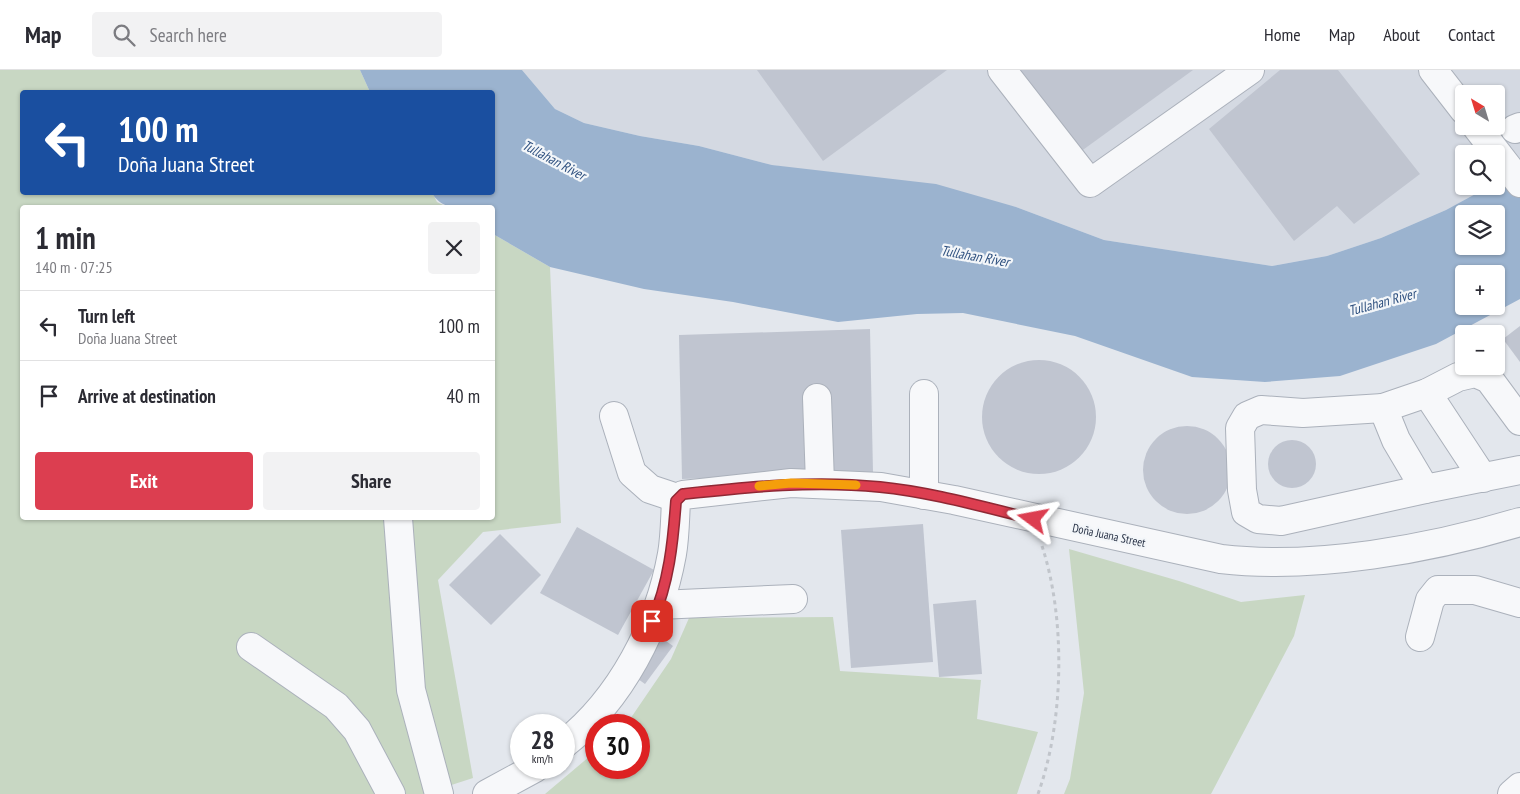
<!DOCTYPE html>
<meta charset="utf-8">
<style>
:root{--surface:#fff;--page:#f2f2f3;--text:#2b2b33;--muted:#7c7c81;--line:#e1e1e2;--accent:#dc3e50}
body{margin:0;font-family:"PT Sans Narrow",sans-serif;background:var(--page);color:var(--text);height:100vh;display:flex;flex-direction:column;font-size:19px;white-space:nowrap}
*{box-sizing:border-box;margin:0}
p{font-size:16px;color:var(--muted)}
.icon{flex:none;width:28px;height:28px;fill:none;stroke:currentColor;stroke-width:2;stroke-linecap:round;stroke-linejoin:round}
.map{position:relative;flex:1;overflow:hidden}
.details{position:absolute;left:20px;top:135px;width:475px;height:315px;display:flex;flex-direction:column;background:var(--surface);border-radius:5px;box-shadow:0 1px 4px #0004}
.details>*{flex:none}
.banner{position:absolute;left:20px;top:20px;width:475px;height:105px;border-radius:5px;box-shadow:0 1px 4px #0004;background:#1a4fa0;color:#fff;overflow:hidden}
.needle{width:32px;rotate:322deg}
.tools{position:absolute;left:1455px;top:15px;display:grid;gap:10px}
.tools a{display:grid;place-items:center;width:50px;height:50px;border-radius:5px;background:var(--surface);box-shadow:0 1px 4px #0004;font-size:25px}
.speed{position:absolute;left:510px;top:644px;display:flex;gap:10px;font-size:25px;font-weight:700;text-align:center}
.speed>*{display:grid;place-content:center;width:65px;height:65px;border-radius:50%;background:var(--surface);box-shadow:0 1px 4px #0004;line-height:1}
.speed small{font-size:12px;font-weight:400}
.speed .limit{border:8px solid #d22;background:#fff;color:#111}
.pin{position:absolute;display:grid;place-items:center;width:42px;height:42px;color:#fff;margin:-21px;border-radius:10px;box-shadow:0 2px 8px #0006}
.me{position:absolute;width:55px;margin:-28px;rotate:283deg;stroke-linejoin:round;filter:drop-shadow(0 0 4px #0008)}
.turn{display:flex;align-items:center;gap:18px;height:105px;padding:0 15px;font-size:22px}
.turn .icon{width:65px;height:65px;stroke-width:2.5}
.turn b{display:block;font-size:35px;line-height:42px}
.round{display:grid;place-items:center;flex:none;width:52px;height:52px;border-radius:5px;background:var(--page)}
.overview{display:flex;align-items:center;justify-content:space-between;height:85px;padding:0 15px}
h1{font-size:30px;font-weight:700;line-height:38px}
.cta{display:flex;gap:10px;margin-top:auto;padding:10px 15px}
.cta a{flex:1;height:58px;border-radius:5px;background:var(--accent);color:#fff;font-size:20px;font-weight:700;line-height:58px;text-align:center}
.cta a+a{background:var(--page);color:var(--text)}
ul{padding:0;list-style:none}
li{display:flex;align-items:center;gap:15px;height:70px;padding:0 15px;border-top:1px solid var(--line)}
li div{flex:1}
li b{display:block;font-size:19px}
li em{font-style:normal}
header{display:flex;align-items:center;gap:30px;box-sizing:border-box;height:70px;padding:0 25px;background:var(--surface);border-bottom:1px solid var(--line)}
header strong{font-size:24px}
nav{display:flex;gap:28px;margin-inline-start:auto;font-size:18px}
.search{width:350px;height:45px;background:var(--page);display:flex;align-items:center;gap:12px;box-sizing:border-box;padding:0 18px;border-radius:5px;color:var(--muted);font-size:19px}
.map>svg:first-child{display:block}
.built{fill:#d4d9e2;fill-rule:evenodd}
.green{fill:#c8d7c3}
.water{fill:#9bb3cf;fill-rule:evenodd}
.building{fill:#c0c5d0}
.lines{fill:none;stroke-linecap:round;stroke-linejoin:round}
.minor-casing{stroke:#abb1bb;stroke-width:30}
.path{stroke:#c1c5cb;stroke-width:3;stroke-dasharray:4 4;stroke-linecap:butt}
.minor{stroke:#f7f8fa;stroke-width:28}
.route-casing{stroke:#8f2834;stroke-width:12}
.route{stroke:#dc3e50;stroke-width:9}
.slow{stroke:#f59e0b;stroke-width:9}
.labels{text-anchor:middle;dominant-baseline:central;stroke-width:4.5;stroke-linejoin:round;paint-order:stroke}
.street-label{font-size:12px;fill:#293347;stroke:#f3f6f9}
.water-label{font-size:14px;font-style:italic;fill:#2e507f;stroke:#f3f6f9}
</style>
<header>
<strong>Map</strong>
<div class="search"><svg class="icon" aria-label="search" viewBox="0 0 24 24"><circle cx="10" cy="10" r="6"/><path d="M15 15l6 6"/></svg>Search here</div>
<nav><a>Home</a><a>Map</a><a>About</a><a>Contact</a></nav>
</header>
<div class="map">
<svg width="1520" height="724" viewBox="0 0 1520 724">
<rect width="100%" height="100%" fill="#e3e7ed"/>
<!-- built -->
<path class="built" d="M522 0H1520V100L1496 113V84H1464V116H1490L1446 140 1381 168 1327 186 1272 196 1104 170 1016 137 772 95 699 76 640 66 584 53 555 39ZM1464 24H1496V56H1464Z"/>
<!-- green -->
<g class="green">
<polygon points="0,0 360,0 370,22 22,22 22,122 432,122 437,132 447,137 22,138 22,448 492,448 493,164 550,197 561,453 483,462 438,510 473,708 439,719 434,724 0,724"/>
<polygon points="1069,479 1179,511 1241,532 1305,525 1294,566 1211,724 1064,724 1070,709 1084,623"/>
<polygon points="833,547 840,601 981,610 977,649 1038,662 1017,724 545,724 596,681 596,698 639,698 639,655 626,655 671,589 689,548"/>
</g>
<!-- water -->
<path class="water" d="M360 0H522L555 39 584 53 640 66 699 76 772 95 936 114 1016 137 1104 170 1272 196 1327 186 1381 168 1446 140 1490 116H1496V113L1520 100V229L1436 274 1340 306 1265 312 1192 307 1075 266 963 243 917 244 838 252 733 232 644 219 550 197 493 164 492 138C470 137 444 144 432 123L492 122V22H370ZM1464 144H1496V176H1464ZM1464 204H1496V236H1464Z"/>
<!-- building -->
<g class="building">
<polygon points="757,0 947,0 823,91"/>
<polygon points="1020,0 1193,0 1080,82"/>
<polygon points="1280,0 1338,0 1420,104 1354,154 1337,136 1294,171 1209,59"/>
<polygon points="1520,256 1520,292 1503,269"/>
<polygon points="870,259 873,403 682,409 679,265"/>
<circle cx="1039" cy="347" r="57"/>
<circle cx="1187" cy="400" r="44"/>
<circle cx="1292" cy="394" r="24"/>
<polygon points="923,454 933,592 851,598 841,460"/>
<polygon points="577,457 654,500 618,565 540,523"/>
<polygon points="500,464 541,505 491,555 449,515"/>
<polygon points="976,530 982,604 939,607 933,534"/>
<polygon points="659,566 673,576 645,614 631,604"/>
</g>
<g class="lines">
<!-- minor casing -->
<g class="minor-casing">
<g id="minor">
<polyline points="1002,0 1090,113 1250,0"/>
<polyline points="1433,0 1464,40"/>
<polyline points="1476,56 1520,113"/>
<polyline points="1515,59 1520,57"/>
<polyline points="1427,323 1483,408"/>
<polyline points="817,328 820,413"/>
<polyline points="1383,338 1303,343 1261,340 1247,346 1240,358 1242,420 1246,442 1258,449 1281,451 1425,419"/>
<polyline points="614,346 632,403 650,419 677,428"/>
<polyline points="1520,351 1489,309 1475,303 1458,307 1427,323 1383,338 1396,370 1425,419 1520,400"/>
<polyline points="924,425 924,324"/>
<polyline points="398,448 411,620 439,724"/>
<polyline points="659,535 793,529"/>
<polyline points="1420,567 1430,530 1438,520 1475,520 1520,533"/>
<polyline points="251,577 336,636 357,660 391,724"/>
<path d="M564 674C621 629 659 556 672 484 675 467 675 448 676 431L683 425 791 413 881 417 954 430 1221 489C1315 500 1430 479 1520 452"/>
<polyline points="487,724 535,698"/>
<polyline points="1512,724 1520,717"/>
</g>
</g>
<!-- path -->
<path class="path" d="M1038 724C1064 652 1066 549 1042 476"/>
<!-- minor -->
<use href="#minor" class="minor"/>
</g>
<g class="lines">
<!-- route casing -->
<g class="route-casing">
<path id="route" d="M652 551C669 513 673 472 676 431L683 424C749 417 813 410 880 417 931 422 983 437 1033 449"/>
</g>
<!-- route -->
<use href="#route" class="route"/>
<!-- slow -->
<polyline class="slow" points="759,416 791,413 856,415"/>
</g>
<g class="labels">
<!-- street labels -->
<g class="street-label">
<text transform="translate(1109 465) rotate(12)">Doña Juana Street</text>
</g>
<!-- water labels -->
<g class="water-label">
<text transform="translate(554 90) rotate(28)">Tullahan River</text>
<text transform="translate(975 186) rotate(10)">Tullahan River</text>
<text transform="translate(1382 232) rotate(-15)">Tullahan River</text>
</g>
</g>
</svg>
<div class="tools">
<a><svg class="needle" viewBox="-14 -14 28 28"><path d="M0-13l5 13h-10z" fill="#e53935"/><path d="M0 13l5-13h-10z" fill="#7c7c81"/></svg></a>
<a><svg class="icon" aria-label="search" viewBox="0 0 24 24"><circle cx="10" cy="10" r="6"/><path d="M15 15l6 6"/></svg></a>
<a><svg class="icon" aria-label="layers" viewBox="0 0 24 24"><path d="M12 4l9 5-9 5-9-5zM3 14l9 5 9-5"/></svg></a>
<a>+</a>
<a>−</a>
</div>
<div class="speed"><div>28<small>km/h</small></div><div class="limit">30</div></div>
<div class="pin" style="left:652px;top:551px;background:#d93025"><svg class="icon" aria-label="arrive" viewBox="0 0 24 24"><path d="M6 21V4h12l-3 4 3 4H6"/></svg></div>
<svg class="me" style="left:1033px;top:449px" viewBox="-20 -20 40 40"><path d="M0-17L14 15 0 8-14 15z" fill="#dc3e50" stroke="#fff" stroke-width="4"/></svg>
<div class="banner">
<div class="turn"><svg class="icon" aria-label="left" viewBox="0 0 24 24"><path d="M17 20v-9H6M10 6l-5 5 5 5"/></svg><div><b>100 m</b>Doña Juana Street</div></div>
</div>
<section class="details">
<div class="overview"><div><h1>1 min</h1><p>140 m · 07:25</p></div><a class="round"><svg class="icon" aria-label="close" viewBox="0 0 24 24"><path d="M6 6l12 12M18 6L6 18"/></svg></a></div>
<ul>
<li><svg class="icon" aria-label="left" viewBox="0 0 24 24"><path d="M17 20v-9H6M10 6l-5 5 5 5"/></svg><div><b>Turn left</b><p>Doña Juana Street</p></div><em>100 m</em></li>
<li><svg class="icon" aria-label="arrive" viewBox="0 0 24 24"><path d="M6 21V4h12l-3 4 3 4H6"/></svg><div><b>Arrive at destination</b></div><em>40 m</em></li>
</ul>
<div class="cta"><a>Exit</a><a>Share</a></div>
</section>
</div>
